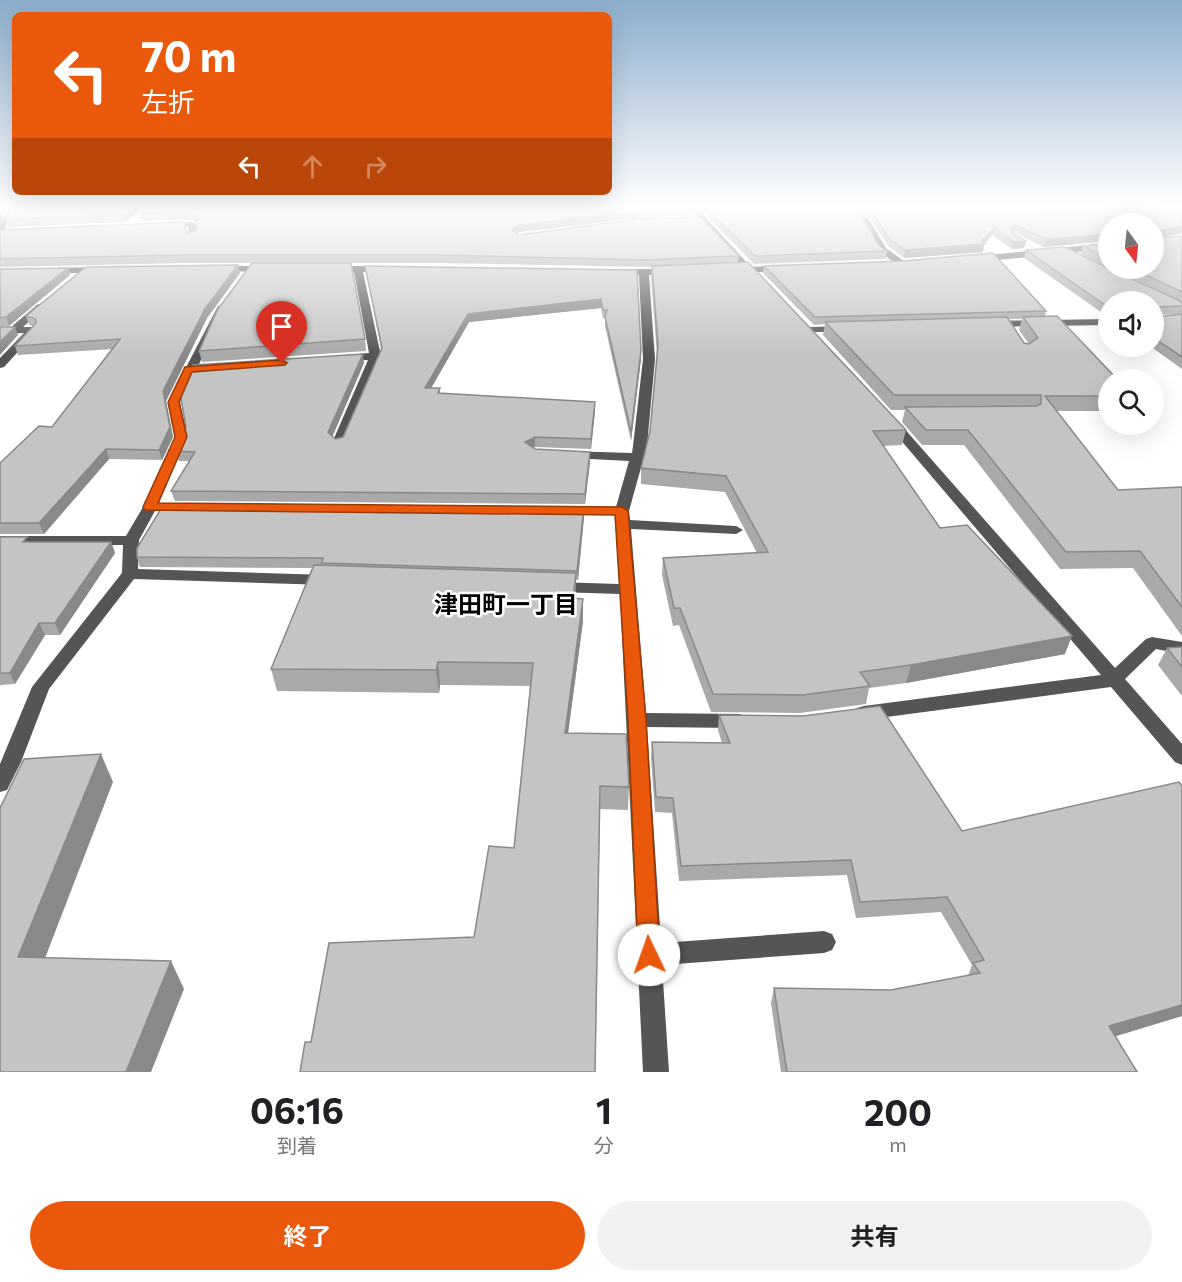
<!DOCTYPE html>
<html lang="ja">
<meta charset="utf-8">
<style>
:root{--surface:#fff;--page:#f2f2f2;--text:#202124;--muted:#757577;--accent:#ea580c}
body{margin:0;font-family:Commissioner,"Noto Sans JP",sans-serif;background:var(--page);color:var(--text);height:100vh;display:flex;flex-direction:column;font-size:22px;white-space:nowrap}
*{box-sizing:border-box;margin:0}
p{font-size:20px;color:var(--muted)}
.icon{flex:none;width:33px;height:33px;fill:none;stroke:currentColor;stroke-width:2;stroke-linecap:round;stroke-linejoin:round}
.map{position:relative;height:1072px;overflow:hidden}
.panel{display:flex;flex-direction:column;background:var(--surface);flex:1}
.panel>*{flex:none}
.hud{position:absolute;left:12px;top:12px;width:600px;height:183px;border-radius:9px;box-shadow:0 6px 24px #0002;background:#ea580c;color:#fff;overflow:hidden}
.needle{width:39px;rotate:165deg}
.fabs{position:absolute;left:1098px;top:213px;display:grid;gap:12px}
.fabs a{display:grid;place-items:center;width:66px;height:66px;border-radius:50%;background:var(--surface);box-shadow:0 6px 24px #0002;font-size:30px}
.pin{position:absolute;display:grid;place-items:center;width:51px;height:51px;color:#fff;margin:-62px -26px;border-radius:50% 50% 50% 0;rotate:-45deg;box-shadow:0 0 6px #0007}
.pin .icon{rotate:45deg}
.me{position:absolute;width:66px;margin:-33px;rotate:357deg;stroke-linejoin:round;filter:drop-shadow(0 0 4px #0008)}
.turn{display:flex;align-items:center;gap:21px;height:126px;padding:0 30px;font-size:27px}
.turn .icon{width:78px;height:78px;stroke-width:2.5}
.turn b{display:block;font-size:42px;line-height:51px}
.lanes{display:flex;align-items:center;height:57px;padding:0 30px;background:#0003;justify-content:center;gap:30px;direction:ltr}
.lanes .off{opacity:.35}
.eta{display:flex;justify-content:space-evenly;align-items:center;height:102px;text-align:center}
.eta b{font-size:36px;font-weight:700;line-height:42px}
.primary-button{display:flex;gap:12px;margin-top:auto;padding:12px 30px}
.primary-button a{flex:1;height:69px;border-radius:36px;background:var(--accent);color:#fff;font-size:24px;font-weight:700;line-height:69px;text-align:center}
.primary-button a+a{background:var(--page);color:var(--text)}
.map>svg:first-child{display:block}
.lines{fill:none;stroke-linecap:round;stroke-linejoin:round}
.minor{fill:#555;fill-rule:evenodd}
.wall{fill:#a9a9a9;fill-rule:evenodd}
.shaded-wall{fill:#898989}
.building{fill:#c4c4c4;stroke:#898989;stroke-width:1.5}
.route{fill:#ea580c;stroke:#983908;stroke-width:1.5}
.labels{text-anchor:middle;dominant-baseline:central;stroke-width:5;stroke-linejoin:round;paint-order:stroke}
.neighbourhood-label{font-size:24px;font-weight:bold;fill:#000;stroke:#fff}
</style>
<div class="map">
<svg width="1182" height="1072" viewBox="0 0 1182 1072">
<rect width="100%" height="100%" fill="#fff"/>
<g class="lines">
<!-- minor -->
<g class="minor">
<polygon points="691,205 699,205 706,218 751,267 782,265 787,268 782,271 756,272 759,275 754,278 746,272 731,272 731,268 741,267 699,221"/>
<polygon points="1150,205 1160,205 1182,213 1182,218"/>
<polygon points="0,215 9,218 5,229 192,222 196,224 197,238 190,240 188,227 13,233 0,236"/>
<path d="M862 218H868L886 248 904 261V265C888 266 863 232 862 218Z"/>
<polygon points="1108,243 1108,249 977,262 972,259 977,256"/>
<polygon points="218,266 266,266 271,269 266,272 215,271 215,267"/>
<polygon points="383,266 386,267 386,271 363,272 381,356 344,443 338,447 333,446 332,443 368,360 345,361 339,358 345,355 369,353 354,272 332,272 327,269 332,266"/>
<polygon points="105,267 107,269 102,272 51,274 46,271 51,268"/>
<polygon points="617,269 671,269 676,272 671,275 649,275 655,359 647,446 629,511 630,520 736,526 743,530 736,534 631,529 646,713 739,714 746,716 748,721 746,726 739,728 647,727 661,943 824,931 832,934 836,942 832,950 824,953 662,965 669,1072 643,1072 620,594 556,592 548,587 556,582 619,584 615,515 565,514 558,510 565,506 616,507 629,461 571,458 566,457 564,454 566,451 632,453 633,446 643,359 639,275 614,274 614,270"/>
<polygon points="38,304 47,306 23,327 33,327 38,330 4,367 0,368 0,358 24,333 0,334 0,328 10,328"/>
<polygon points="218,306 227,308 180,402 187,437 159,503 181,503 188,507 181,511 155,511 139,540 138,569 328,575 336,580 328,585 134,579 49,689 21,762 7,790 0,792 0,764 32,687 122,573 123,545 0,546 0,536 126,536 143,507 175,437 168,402"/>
<polygon points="1108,319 1108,325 992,327 987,324 992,321"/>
<polygon points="810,327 845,326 850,329 845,332 806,332 805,330"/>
<polygon points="891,417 895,418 1115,668 1146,639 1152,637 1182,642 1182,654 1156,649 1125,679 1182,744 1182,765 1175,762 1111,687 864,720 857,718 855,713 857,708 864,706 1101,675 887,424 887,418"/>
</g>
</g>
<!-- wall -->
<g class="wall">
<polygon points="0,205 144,205 126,222 8,227 6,219 7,216 0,214"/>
<polygon points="701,205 882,205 891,206 1053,211 1182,212 1182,234 1182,233 1158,238 1182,236 1182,302 1112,268 1154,268 1108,224 1108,241 1043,247 1014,232 1013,233 1024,248 1012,249 992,235 984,244 983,252 904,258 888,246 870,217 865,216 863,218 879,246 887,251 886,259 754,264 708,217"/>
<polygon points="1043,205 1131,205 1053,210"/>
<polygon points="1166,205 1182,205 1182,211"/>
<polygon points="694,208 694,215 638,218 519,232 517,233 519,235 739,256 738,262 906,430 902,445 883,446 940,528 1065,654 906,683 869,688 866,704 800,713 711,712 679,625 673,626 662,575 663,558 757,553 725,492 641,484 641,468 650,431 657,355 651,278 652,267 440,263 183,263 0,267 0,230 187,234 197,230 197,223 193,220 142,221 140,214"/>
<polygon points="1108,244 1108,267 1081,254 1083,246"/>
<polygon points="1026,250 1182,302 1182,314 1157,315 1157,317 1182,314 1182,369 1150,346 1154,346 1154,302 1108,302 1108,317 1024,258"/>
<polygon points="238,265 240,273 207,318 166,401 173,437 162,460 109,459 44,534 0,534 0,463 52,427 113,349 18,355 15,346 33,326 29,325 26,316"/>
<polygon points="365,266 637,270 641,359 631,441 605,326 605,318 603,318 601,308 469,322 431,388 440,388 440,393 595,411 591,449 535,447 533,448 535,449 590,462 585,504 175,501 171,491 189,461 179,461 176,451 364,363 332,437 335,439 343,437 381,349"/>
<path d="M764 266 1046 311 1045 316 1108 380V411H1056L1118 490 1182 487V636L1133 568 1060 569 964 445H922L902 422 905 410H891L823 335 825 324 814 325 763 273ZM1009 319H1022L1019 330 1029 344 1024 343Z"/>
<polygon points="68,268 70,275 9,326 0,326 0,269"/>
<polygon points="365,339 366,351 202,362 199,351"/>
<polygon points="584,517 578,580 576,580 576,598 583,621 568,733 629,787 628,810 600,809 595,1072 311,1042 474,937 514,848 530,686 440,685 439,693 277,691 271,669 312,568 140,567 137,557"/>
<polygon points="0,537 29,542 111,542 115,553 60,635 45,635 15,684 1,685 0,686"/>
<polygon points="1182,647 1182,696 1158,665 1167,648"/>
<polygon points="719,715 962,831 1182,786 1182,1016 1115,1036 1138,1072 781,1072 771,1003 774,988 891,990 968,976 972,965 941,912 856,918 847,875 679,881 672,813 655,812 651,758 652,742 722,743 718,730"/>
</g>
<!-- shaded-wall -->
<g class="shaded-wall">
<polygon points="135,205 144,205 126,222 124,215"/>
<polygon points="866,209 865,216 859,221 860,214"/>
<polygon points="638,211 638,218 519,232 513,237 512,230 518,225"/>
<polygon points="1016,225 1014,232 1009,236 1011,229"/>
<polygon points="1182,226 1182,233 1154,239 1154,232"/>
<polygon points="994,228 992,235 984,244 983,252 904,258 905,250 982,241"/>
<polygon points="1108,234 1108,241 1043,247 1046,239"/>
<polygon points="1026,241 1024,248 1012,249 1014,242"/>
<polygon points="238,265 240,273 207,318 166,401 173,437 162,460 159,450 163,391 205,309"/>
<polygon points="68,268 70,275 9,326 6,317"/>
<polygon points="601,299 601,308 469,322 426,397 425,388 468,314"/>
<polygon points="15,327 18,335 0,355 0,342"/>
<polygon points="641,350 641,359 631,441 631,432"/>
<polygon points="363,354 364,363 330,442 328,432"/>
<polygon points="595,402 595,411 591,449 591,439"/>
<polygon points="535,437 535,447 526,452 525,442"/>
<polygon points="106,449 109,459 44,534 39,523"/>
<polygon points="590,452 590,462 585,504 585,494"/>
<polygon points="584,507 584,517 578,580 577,571"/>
<polygon points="111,542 115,553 60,635 55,623"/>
<polygon points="576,573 576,595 573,620 573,598"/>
<polygon points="583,599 583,621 565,756 565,733"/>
<polygon points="39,623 45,635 15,684 10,673"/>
<polygon points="1072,636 1065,654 906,683 911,665"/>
<polygon points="438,662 440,685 439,693 436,670"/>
<polygon points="101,754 113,782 35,984 18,957"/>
<polygon points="171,961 184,989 151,1072 126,1072"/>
<polygon points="1182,1005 1182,1016 1100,1041 1109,1026"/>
</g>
<!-- building -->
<g class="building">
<polygon points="0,205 135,205 124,215 6,219 9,210 0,207"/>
<polygon points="149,205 693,205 694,208 638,211 518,225 512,230 519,235 638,219 700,217 739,256 644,260 439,255 181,255 0,259 0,230 184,222 187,234 197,230 197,217 191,213 140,214"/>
<polygon points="706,205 882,205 891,206 926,206 928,205 1041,205 1053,211 1162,205 1182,212 1182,226 1154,232 1157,238 1182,236 1182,292 1131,268 1154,268 1154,224 1108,224 1108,234 1046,239 1016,225 1011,229 1012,233 1026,241 1014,242 994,228 982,241 985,244 905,250 889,239 871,210 866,209 860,214 879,246 887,251 755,256 708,210"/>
<polygon points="1108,244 1108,258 1083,246"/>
<polygon points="1064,247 1182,302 1182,306 1155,307 1157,317 1182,314 1182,357 1154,338 1154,302 1108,302 1108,307 1026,250"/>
<polygon points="993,253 1046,311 815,317 764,266 903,261"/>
<polygon points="748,262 906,430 873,431 940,528 967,525 1072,636 911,665 860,672 870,686 803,695 713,694 680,608 674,608 663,558 768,552 726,476 641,468 650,431 658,345 652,266"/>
<polygon points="252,263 351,263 365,339 199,351 218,309"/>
<polygon points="238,265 205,309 163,391 170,427 159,450 106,449 39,523 0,523 0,463 39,426 52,427 120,339 15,346 36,323 36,319 26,316 86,267"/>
<polygon points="365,266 637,270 641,350 631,432 605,317 607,310 603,310 601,299 468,314 425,388 440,388 438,393 595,402 591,439 535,437 525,442 535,449 590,452 585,494 171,491 195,452 176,451 186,427 180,393 193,365 363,354 328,432 335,439 343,437 382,348"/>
<polygon points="68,268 6,317 0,318 0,269"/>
<polygon points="1057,316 1118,380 1108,380 1108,396 1045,396 1118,490 1182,487 1182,607 1140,551 1066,552 968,430 926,430 905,407 1036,406 1041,404 1041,395 894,395 825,322 1007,317 1024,343 1029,344 1038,338 1023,317"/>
<polygon points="0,327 15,327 0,342"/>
<polygon points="164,504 584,507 577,571 322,563 323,558 137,557 137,548"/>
<polygon points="0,537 27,537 23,542 111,542 55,623 39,623 10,673 0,673"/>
<polygon points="314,565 576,573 573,598 583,599 565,733 626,734 629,787 600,786 595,1072 300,1072 305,1042 311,1042 329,943 474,937 489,846 514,848 533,663 438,662 436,670 271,669"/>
<polygon points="1182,647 1182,667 1167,648"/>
<polygon points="880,706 962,831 1179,782 1182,786 1182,1005 1109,1026 1137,1072 787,1072 774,988 891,990 980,973 973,963 984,960 947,897 860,902 851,860 681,866 673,798 656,797 652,742 730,743 719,715 803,716"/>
<polygon points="101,754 18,957 171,961 126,1072 0,1072 0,808 24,759"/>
</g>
<!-- sky -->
<linearGradient id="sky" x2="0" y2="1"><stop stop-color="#8cadcc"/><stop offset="0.58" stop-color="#fff"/><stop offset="1" stop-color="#fff" stop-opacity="0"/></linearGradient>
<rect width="1182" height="355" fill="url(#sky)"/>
<!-- route -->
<polygon class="route" points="282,360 287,363 285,365 192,372 179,402 187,437 158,503 622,507 628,511 646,720 660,955 657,963 649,966 641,963 638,955 628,720 615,515 145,510 143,507 175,437 168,402 185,367"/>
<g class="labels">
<!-- neighbourhood labels -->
<g class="neighbourhood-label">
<text x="506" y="603">津田町一丁目</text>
</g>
</g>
</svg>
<div class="fabs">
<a><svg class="needle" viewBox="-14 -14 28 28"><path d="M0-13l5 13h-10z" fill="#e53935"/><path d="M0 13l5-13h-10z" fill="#757577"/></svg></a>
<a><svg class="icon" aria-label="sound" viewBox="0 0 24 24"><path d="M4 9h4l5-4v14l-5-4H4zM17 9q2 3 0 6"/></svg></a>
<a><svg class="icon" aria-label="search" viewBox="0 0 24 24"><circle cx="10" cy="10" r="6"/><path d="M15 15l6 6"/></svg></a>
</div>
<div class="pin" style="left:282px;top:363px;background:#d93025"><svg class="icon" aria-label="arrive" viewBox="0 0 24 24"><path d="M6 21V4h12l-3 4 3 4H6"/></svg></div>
<svg class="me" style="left:649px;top:955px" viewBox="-20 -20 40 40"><circle r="19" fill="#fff"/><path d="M0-13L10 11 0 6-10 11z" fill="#ea580c"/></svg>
<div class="hud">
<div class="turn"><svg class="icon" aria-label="left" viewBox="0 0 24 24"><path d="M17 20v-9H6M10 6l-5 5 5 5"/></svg><div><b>70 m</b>左折</div></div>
<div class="lanes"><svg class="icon" aria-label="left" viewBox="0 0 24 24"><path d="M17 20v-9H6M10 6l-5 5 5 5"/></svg><svg class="icon off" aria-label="ahead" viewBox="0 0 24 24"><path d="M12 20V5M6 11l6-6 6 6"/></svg><svg class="icon off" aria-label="right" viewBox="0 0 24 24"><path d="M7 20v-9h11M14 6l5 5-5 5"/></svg></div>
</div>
</div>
<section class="panel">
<div class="eta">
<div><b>06:16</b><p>到着</p></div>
<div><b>1</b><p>分</p></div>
<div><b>200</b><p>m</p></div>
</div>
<div class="primary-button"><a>終了</a><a>共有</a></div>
</section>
